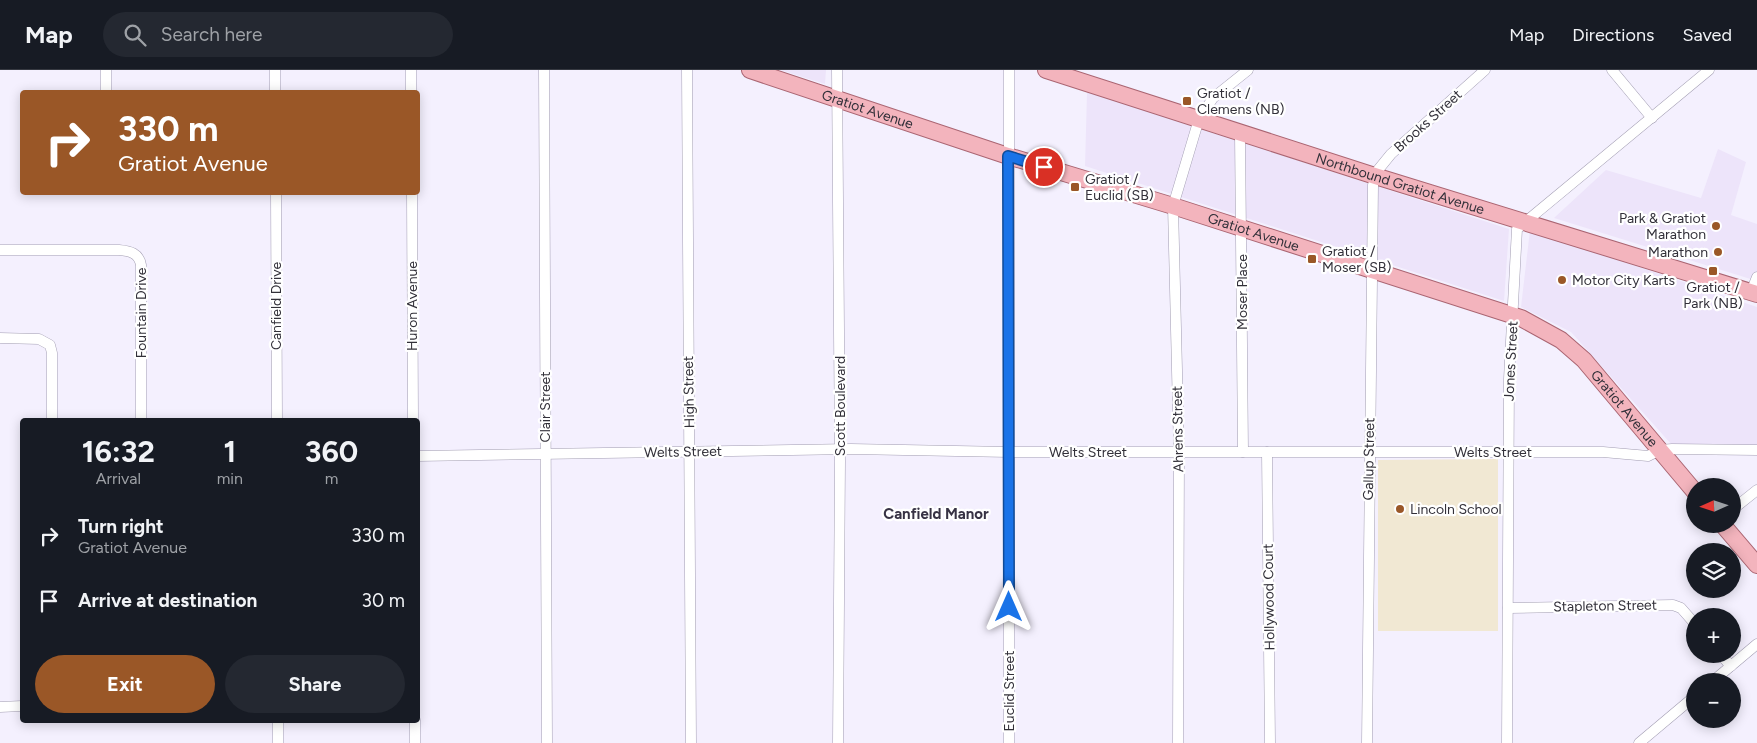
<!DOCTYPE html>
<meta charset="utf-8">
<style>
:root{--surface:#171b24;--page:#242831;--text:#f1f3f6;--muted:#9ea1a6;--line:#363941;--accent:#9a5727}
body{margin:0;font-family:Figtree,sans-serif;background:var(--page);color:var(--text);height:100vh;display:flex;flex-direction:column;font-size:19px;white-space:nowrap}
*{box-sizing:border-box;margin:0}
p{font-size:16px;color:var(--muted)}
.icon{flex:none;width:28px;height:28px;fill:none;stroke:currentColor;stroke-width:2;stroke-linecap:round;stroke-linejoin:round}
.map{position:relative;flex:1;overflow:hidden}
.sheet{position:absolute;left:20px;top:348px;width:400px;height:305px;display:flex;flex-direction:column;background:var(--surface);border-radius:5px;box-shadow:0 2px 12px #0003}
.sheet>*{flex:none}
.top-card{position:absolute;left:20px;top:20px;width:400px;height:105px;border-radius:5px;box-shadow:0 2px 12px #0003;background:#9a5727;color:#fff;overflow:hidden}
.needle{width:32px;rotate:267deg}
.tools{position:absolute;left:1686px;top:408px;display:grid;gap:10px}
.tools a{display:grid;place-items:center;width:55px;height:55px;border-radius:50%;background:var(--surface);box-shadow:0 2px 12px #0003;font-size:25px}
.pin{position:absolute;display:grid;place-items:center;width:42px;height:42px;color:#fff;margin:-21px;border:2px solid #fff;border-radius:50%;box-shadow:0 1px 5px #0007}
.me{position:absolute;width:55px;margin:-28px;rotate:0deg;stroke-linejoin:round;filter:drop-shadow(0 0 4px #0008)}
.turn{display:flex;align-items:center;gap:18px;height:105px;padding:0 15px;font-size:22px}
.turn .icon{width:65px;height:65px;stroke-width:2.5}
.turn b{display:block;font-size:35px;line-height:42px}
.eta{display:flex;justify-content:space-evenly;align-items:center;height:85px;text-align:center}
.eta b{font-size:30px;font-weight:700;line-height:35px}
.action{display:flex;gap:10px;margin-top:auto;padding:10px 15px}
.action a{flex:1;height:58px;border-radius:30px;background:var(--accent);color:#fff;font-size:20px;font-weight:700;line-height:58px;text-align:center}
.action a+a{background:var(--page);color:var(--text)}
ul{padding:0;list-style:none}
li{display:flex;align-items:center;gap:15px;height:65px;padding:0 15px}
li div{flex:1}
li b{display:block;font-size:19px}
li em{font-style:normal}
header{display:flex;align-items:center;gap:30px;box-sizing:border-box;height:70px;padding:0 25px;background:var(--surface);border-bottom:1px solid var(--line)}
header strong{font-size:24px}
nav{display:flex;gap:28px;margin-inline-start:auto;font-size:18px}
.search{width:350px;height:45px;background:var(--page);display:flex;align-items:center;gap:12px;box-sizing:border-box;padding:0 18px;border-radius:28px;color:var(--muted);font-size:19px}
.map>svg:first-child{display:block}
.commercial{fill:#ede4fa}
.education{fill:#f1e8d3}
.lines{fill:none;stroke-linecap:round;stroke-linejoin:round}
.street-casing{stroke:#a29db2;stroke-width:11}
.primary-casing{stroke:#aa6572;stroke-width:18}
.street{stroke:#fff;stroke-width:10}
.primary{stroke:#f3b4bd;stroke-width:16}
.route-casing{stroke:#114b97;stroke-width:12}
.route{stroke:#1a73e8;stroke-width:9}
.poi-dot{fill:#9a5727;stroke:#fff;stroke-width:2}
.labels{text-anchor:middle;dominant-baseline:central;stroke-width:4.5;stroke-linejoin:round;paint-order:stroke}
.poi-label{font-size:14px;fill:#323039;stroke:#fff;text-anchor:start}
.street-label{font-size:14px;fill:#323039;stroke:#fff}
.neighbourhood-label{font-size:15px;font-weight:bold;fill:#373244;stroke:#fff}
</style>
<header>
<strong>Map</strong>
<div class="search"><svg class="icon" aria-label="search" viewBox="0 0 24 24"><circle cx="10" cy="10" r="6"/><path d="M15 15l6 6"/></svg>Search here</div>
<nav><a>Map</a><a>Directions</a><a>Saved</a></nav>
</header>
<div class="map">
<svg width="1757" height="673" viewBox="0 0 1757 673">
<rect width="100%" height="100%" fill="#f4f0fe"/>
<!-- commercial -->
<g class="commercial">
<polygon points="780,0 826,0 825,14"/>
<polygon points="1087,22 1509,159 1504,231 1085,96"/>
<polygon points="1718,79 1746,92 1731,145 1757,154 1757,211 1554,148 1606,100 1701,128"/>
<polygon points="1530,160 1757,237 1757,378 1672,375 1571,262 1521,237"/>
</g>
<!-- education -->
<polygon class="education" points="1498,389 1498,561 1378,561 1378,390"/>
<g class="lines">
<!-- street casing -->
<g class="street-casing">
<g id="street">
<polyline points="106,0 106,22"/>
<polyline points="275,0 275,22"/>
<polyline points="411,0 411,22"/>
<polyline points="544,0 547,673"/>
<polyline points="687,0 691,673"/>
<polyline points="837,0 840,391 838,673"/>
<polyline points="1009,0 1009,673"/>
<polyline points="1612,0 1652,48"/>
<polyline points="1240,63 1243,382"/>
<polyline points="276,122 277,350"/>
<polyline points="412,122 413,350"/>
<path d="M0 180H119C130 181 139 183 141 195V350"/>
<polyline points="1751,222 1757,207"/>
<polyline points="0,268 39,269 50,275 52,283 52,350"/>
<polyline points="1267,382 1270,673"/>
<polyline points="418,386 851,379 1009,382 1603,382 1648,386 1660,380 1672,379 1757,380"/>
<polyline points="1732,440 1757,420"/>
<polyline points="1508,538 1673,535 1681,538 1695,554"/>
<polyline points="1720,584 1731,596"/>
<polyline points="1713,611 1757,574"/>
<polyline points="0,637 22,636"/>
<polyline points="278,650 278,673"/>
<polyline points="415,650 415,673"/>
<polyline points="1178,673 1179,382 1173,136 1199,49 1213,28 1248,0"/>
<polyline points="1367,673 1373,115 1378,100 1391,84 1485,0"/>
<polyline points="1507,673 1509,309 1517,159 1709,0"/>
<polyline points="1639,673 1695,626"/>
</g>
</g>
<!-- primary casing -->
<g class="primary-casing">
<g id="primary">
<path id="s1" d="M750 0 1008 86 1173 136 1521 248 1561 270 1584 290 1695 422"/>
<path id="s2" d="M1046 0 1375 106 1757 224"/>
<polyline points="1722,454 1757,495"/>
</g>
</g>
<!-- street -->
<use href="#street" class="street"/>
<!-- primary -->
<use href="#primary" class="primary"/>
</g>
<g class="lines">
<!-- route casing -->
<g class="route-casing">
<polyline id="route" points="1009,537 1008,86 1044,97"/>
</g>
<!-- route -->
<use href="#route" class="route"/>
</g>
<!-- markers -->
<g class="poi-dot">
<rect x="1182" y="26" width="10" height="10" rx="2.5"/>
<rect x="1070" y="112" width="10" height="10" rx="2.5"/>
<circle cx="1716" cy="156" r="5"/>
<circle cx="1718" cy="182" r="5"/>
<rect x="1307" y="184" width="10" height="10" rx="2.5"/>
<rect x="1708" y="196" width="10" height="10" rx="2.5"/>
<circle cx="1562" cy="210" r="5"/>
<circle cx="1400" cy="439" r="5"/>
</g>
<g class="labels">
<!-- poi labels -->
<g class="poi-label">
<text x="1197" y="23">Gratiot /<tspan x="1197" dy="16">Clemens (NB)</tspan></text>
<text x="1085" y="109">Gratiot /<tspan x="1085" dy="16">Euclid (SB)</tspan></text>
<text x="1706" y="148" text-anchor="end">Park &amp; Gratiot<tspan x="1706" dy="16">Marathon</tspan></text>
<text x="1322" y="181">Gratiot /<tspan x="1322" dy="16">Moser (SB)</tspan></text>
<text x="1708" y="182" text-anchor="end">Marathon</text>
<text x="1572" y="210">Motor City Karts</text>
<text x="1713" y="217" text-anchor="middle">Gratiot /<tspan x="1713" dy="16">Park (NB)</tspan></text>
<text x="1410" y="439">Lincoln School</text>
</g>
<!-- street labels -->
<g class="street-label">
<text stroke="none"><textPath href="#s1" startOffset="124">Gratiot Avenue</textPath></text>
<text transform="translate(1428 51) rotate(-42)">Brooks Street</text>
<text stroke="none"><textPath href="#s2" startOffset="372">Northbound Gratiot Avenue</textPath></text>
<text stroke="none"><textPath href="#s1" startOffset="529">Gratiot Avenue</textPath></text>
<text transform="translate(1242 222) rotate(-90)">Moser Place</text>
<text transform="translate(276 236) rotate(-90)">Canfield Drive</text>
<text transform="translate(412 236) rotate(-90)">Huron Avenue</text>
<text transform="translate(141 243) rotate(-90)">Fountain Drive</text>
<text transform="translate(1511 291) rotate(-87)">Jones Street</text>
<text transform="translate(689 322) rotate(-91)">High Street</text>
<text transform="translate(840 336) rotate(-90)">Scott Boulevard</text>
<text transform="translate(545 337) rotate(-90)">Clair Street</text>
<text stroke="none"><textPath href="#s1" startOffset="949">Gratiot Avenue</textPath></text>
<text transform="translate(1178 359) rotate(-91)">Ahrens Street</text>
<text transform="translate(683 382) rotate(-1)">Welts Street</text>
<text x="1088" y="382">Welts Street</text>
<text x="1493" y="382">Welts Street</text>
<text transform="translate(1369 389) rotate(-89)">Gallup Street</text>
<text transform="translate(1269 527) rotate(-91)">Hollywood Court</text>
<text transform="translate(1605 536) rotate(-1)">Stapleton Street</text>
<text transform="translate(1009 621) rotate(-90)">Euclid Street</text>
</g>
<!-- neighbourhood labels -->
<g class="neighbourhood-label">
<text x="936" y="444">Canfield Manor</text>
</g>
</g>
</svg>
<div class="tools">
<a><svg class="needle" viewBox="-14 -14 28 28"><path d="M0-13l5 13h-10z" fill="#e53935"/><path d="M0 13l5-13h-10z" fill="#9ea1a6"/></svg></a>
<a><svg class="icon" aria-label="layers" viewBox="0 0 24 24"><path d="M12 4l9 5-9 5-9-5zM3 14l9 5 9-5"/></svg></a>
<a>+</a>
<a>−</a>
</div>
<div class="pin" style="left:1044px;top:97px;background:#d93025"><svg class="icon" aria-label="arrive" viewBox="0 0 24 24"><path d="M6 21V4h12l-3 4 3 4H6"/></svg></div>
<svg class="me" style="left:1009px;top:537px" viewBox="-20 -20 40 40"><path d="M0-17L14 15 0 8-14 15z" fill="#1a73e8" stroke="#fff" stroke-width="4"/></svg>
<div class="top-card">
<div class="turn"><svg class="icon" aria-label="right" viewBox="0 0 24 24"><path d="M7 20v-9h11M14 6l5 5-5 5"/></svg><div><b>330 m</b>Gratiot Avenue</div></div>
</div>
<section class="sheet">
<div class="eta">
<div><b>16:32</b><p>Arrival</p></div>
<div><b>1</b><p>min</p></div>
<div><b>360</b><p>m</p></div>
</div>
<ul>
<li><svg class="icon" aria-label="right" viewBox="0 0 24 24"><path d="M7 20v-9h11M14 6l5 5-5 5"/></svg><div><b>Turn right</b><p>Gratiot Avenue</p></div><em>330 m</em></li>
<li><svg class="icon" aria-label="arrive" viewBox="0 0 24 24"><path d="M6 21V4h12l-3 4 3 4H6"/></svg><div><b>Arrive at destination</b></div><em>30 m</em></li>
</ul>
<div class="action"><a>Exit</a><a>Share</a></div>
</section>
</div>
